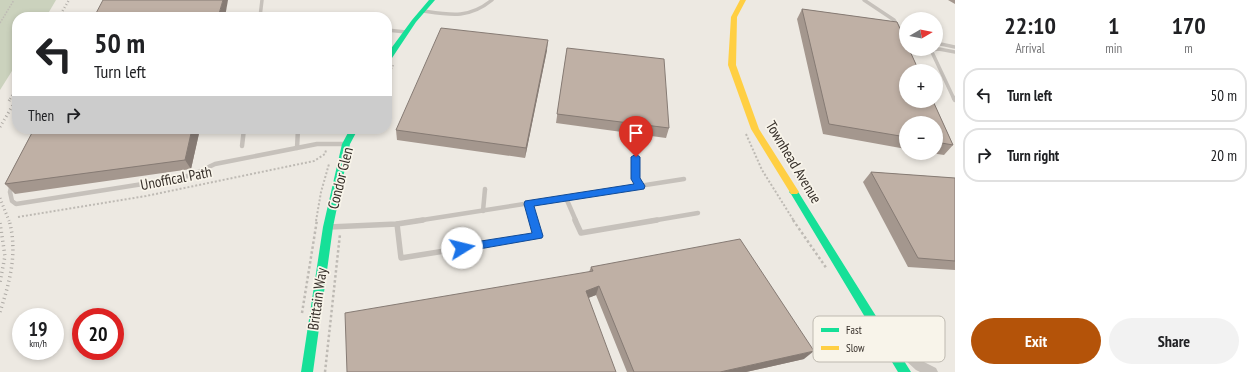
<!DOCTYPE html>
<meta charset="utf-8">
<style>
:root{--surface:#fff;--page:#f2f2f2;--text:#202124;--muted:#757577;--line:#e0e0e0;--accent:#b45309}
body{margin:0;font-family:"PT Sans Narrow",sans-serif;background:var(--page);color:var(--text);height:100vh;display:flex;flex-direction:column;font-size:15px;white-space:nowrap}
*{box-sizing:border-box;margin:0}
p{font-size:13px;color:var(--muted)}
.icon{flex:none;width:22px;height:22px;fill:none;stroke:currentColor;stroke-width:2;stroke-linecap:round;stroke-linejoin:round}
.map{position:relative;flex:1;overflow:hidden}
.details{display:flex;flex-direction:column;background:var(--surface);width:300px}
.details>*{flex:none}
.hud{position:absolute;left:12px;top:12px;width:380px;height:122px;border-radius:16px;box-shadow:0 2px 6px #0003;background:#fff;color:var(--text);overflow:hidden}
.needle{width:26px;rotate:80deg}
.fabs{position:absolute;left:899px;top:12px;display:grid;gap:8px}
.fabs a{display:grid;place-items:center;width:44px;height:44px;border-radius:50%;background:var(--surface);box-shadow:0 2px 6px #0003;font-size:20px}
.speed{position:absolute;left:12px;top:308px;display:flex;gap:8px;font-size:20px;font-weight:700;text-align:center}
.speed>*{display:grid;place-content:center;width:52px;height:52px;border-radius:50%;background:var(--surface);box-shadow:0 2px 6px #0003;line-height:1}
.speed small{font-size:10px;font-weight:400}
.speed .limit{border:6px solid #d22;background:#fff;color:#111}
.pin{position:absolute;display:grid;place-items:center;width:34px;height:34px;color:#fff;margin:-41px -17px;border-radius:50% 50% 50% 0;rotate:-45deg;box-shadow:0 0 4px #0007}
.pin .icon{rotate:45deg}
.me{position:absolute;width:44px;margin:-22px;rotate:81deg;stroke-linejoin:round;filter:drop-shadow(0 0 3px #0008)}
.turn{display:flex;align-items:center;gap:14px;height:84px;padding:0 16px;font-size:18px}
.turn .icon{width:52px;height:52px;stroke-width:2.5}
.turn b{display:block;font-size:28px;line-height:34px}
.then{display:flex;align-items:center;height:38px;padding:0 16px;background:#0003;gap:8px;font-size:15px}
.eta{display:flex;justify-content:space-evenly;align-items:center;height:68px;text-align:center}
.eta b{font-size:24px;font-weight:700;line-height:28px}
.cta{display:flex;gap:8px;margin-top:auto;padding:8px 16px}
.cta a{flex:1;height:46px;border-radius:24px;background:var(--accent);color:#fff;font-size:16px;font-weight:700;line-height:46px;text-align:center}
.cta a+a{background:var(--page);color:var(--text)}
ul{padding:0;list-style:none}
li{display:flex;align-items:center;gap:12px;height:54px;margin:0 8px 6px;padding:0 8px;border:2px solid var(--line);border-radius:16px}
li div{flex:1}
li b{display:block;font-size:15px}
li em{font-style:normal}
main{display:flex;flex:1;min-height:0}
.map>svg:first-child{display:block}
.green{fill:#cbd2bd}
.lines{fill:none;stroke-linecap:round;stroke-linejoin:round}
.path-far2{stroke:#bebab4;stroke-width:1.5;stroke-dasharray:1.5 1.5;stroke-linecap:butt}
.path-far1{stroke:#bebab4;stroke-width:2;stroke-dasharray:2 2;stroke-linecap:butt}
.path{stroke:#bebab4;stroke-width:2.5;stroke-dasharray:2.5 2.5;stroke-linecap:butt}
.lane-far2{stroke:#c6c1bb;stroke-width:3.5}
.lane-far1{stroke:#c6c1bb;stroke-width:4.5}
.lane{stroke:#c6c1bb;stroke-width:5.5}
.street{fill:#c6c1bb;fill-rule:evenodd}
.fast{fill:#16e098;fill-rule:evenodd}
.slow{fill:#ffcf43;fill-rule:evenodd}
.rail-far2{stroke:#aeaaa5;stroke-width:2.5;stroke-dasharray:1 2.5;stroke-linecap:butt}
.rail-far1{stroke:#aeaaa5;stroke-width:3;stroke-dasharray:1 3;stroke-linecap:butt}
.rail{stroke:#aeaaa5;stroke-width:3.5;stroke-dasharray:1 3.5;stroke-linecap:butt}
.wall{fill:#a4978e}
.shaded-wall{fill:#867b74}
.building{fill:#bfb0a5;stroke:#867b74}
.route{fill:#1a73e8;stroke:#114b97}
.labels{text-anchor:middle;dominant-baseline:central;stroke-width:3.5;stroke-linejoin:round;paint-order:stroke}
.street-label{font-size:15px;fill:#362f29;stroke:#f8f4ea}
.key{fill:#f8f4ea;stroke:#beb9b0;stroke-width:1}
.key-label{font-size:11px;fill:#362f29}
</style>
<main>
<div class="map">
<svg width="955" height="372" viewBox="0 0 955 372">
<rect width="100%" height="100%" fill="#ede9e2"/>
<!-- green -->
<polygon class="green" points="0,0 56,0 46,17 17,17 17,63 0,90"/>
<g class="lines">
<!-- path-far2 -->
<g class="path-far2">
<polyline points="0,23 14,0"/>
<polyline points="387,77 394,64"/>
</g>
<!-- path-far1 -->
<g class="path-far1">
<polyline points="746,134 762,170 794,221"/>
<polyline points="18,217 146,196 314,161 325,154 326,150"/>
<polyline points="316,221 321,192 329,164"/>
</g>
<!-- path -->
<g class="path">
<polyline points="793,220 827,269"/>
<polyline points="302,313 317,220"/>
<polyline points="325,372 340,234"/>
</g>
<!-- lane-far2 -->
<g class="lane-far2">
<polyline points="864,0 894,20 900,30 906,34"/>
<path d="M423 11C450 15 469 19 492 0"/>
<polyline points="260,17 262,0"/>
<polyline points="387,30 406,32"/>
<polyline points="936,43 955,47"/>
<polyline points="954,99 931,50 939,49 955,52"/>
</g>
<!-- lane-far1 -->
<g class="lane-far1">
<polyline points="954,98 955,100"/>
<polyline points="242,146 244,129"/>
<polyline points="297,148 298,129"/>
<polyline points="636,157 636,179 640,186"/>
<polyline points="12,183 10,192 12,201 16,204 181,178 194,174 215,164 317,144 345,144"/>
<polyline points="566,198 576,221"/>
<polyline points="528,204 533,221"/>
<polyline points="483,211 485,189"/>
<polyline points="416,221 684,179"/>
<polyline points="651,221 698,213"/>
</g>
<!-- lane -->
<g class="lane">
<polyline points="575,220 581,233 657,220"/>
<polyline points="397,224 401,258 538,236 533,220"/>
<polyline points="329,227 397,224 423,220"/>
</g>
<!-- street -->
<polygon class="street" points="886,330 890,331 924,362 936,368 938,372 920,372 916,370 882,339 880,335 882,331"/>
<!-- fast -->
<g class="fast">
<polygon points="429,0 435,0 416,22 390,61 387,61 387,54 412,20"/>
<polygon points="350,129 358,129 350,144 333,227 313,372 301,372 323,227 342,144"/>
<polygon points="794,189 797,190 911,372 898,372 791,194 789,192 791,190"/>
</g>
<!-- slow -->
<polygon class="slow" points="740,0 746,0 737,17 736,65 759,129 799,192 797,194 791,194 751,129 728,65 731,17"/>
<!-- rail-far2 -->
<g class="rail-far2">
<polyline points="59,17 69,0"/>
<polyline points="10,99 17,88"/>
</g>
<!-- rail-far1 -->
<g class="rail-far1">
<polyline points="9,101 11,98"/>
<polyline points="0,127 17,98"/>
<polyline points="0,198 9,221"/>
</g>
<!-- rail -->
<g class="rail">
<polyline points="0,223 5,256 0,282"/>
<path d="M0 312C10 281 18 252 9 220"/>
</g>
</g>
<!-- wall -->
<g class="wall">
<polygon points="948,0 955,0 955,4"/>
<polygon points="802,9 897,22 906,42 906,49 909,49 919,71 906,71 906,101 933,101 953,145 944,155 931,153 936,153 936,123 906,123 906,149 823,134 797,19"/>
<polygon points="567,48 669,128 666,138 556,123"/>
<polygon points="547,50 525,158 397,140 396,130"/>
<polygon points="34,129 200,129 191,169 15,194 5,184"/>
<polygon points="871,172 955,178 955,270 908,267 863,182"/>
<polygon points="591,267 804,359 746,372 627,372 596,295 588,298 347,372 589,272"/>
</g>
<!-- shaded-wall -->
<g class="shaded-wall">
<polygon points="223,0 228,0 225,17 218,17"/>
<polygon points="548,40 547,50 525,158 526,148"/>
<polygon points="192,129 200,129 191,169 185,160"/>
<polygon points="599,286 596,295 583,300 586,291"/>
<polygon points="814,351 804,359 746,372 720,372"/>
</g>
<!-- building -->
<g class="building">
<polygon points="103,0 223,0 218,17 94,17"/>
<polygon points="802,9 897,22 906,42 906,49 909,49 919,71 906,71 906,101 933,101 953,145 936,142 936,123 906,123 906,137 829,124"/>
<polygon points="441,28 548,40 526,148 396,130"/>
<polygon points="567,48 664,59 669,128 557,114"/>
<polygon points="34,129 192,129 185,160 5,184"/>
<polygon points="871,172 955,178 955,261 918,258"/>
<polygon points="740,239 814,351 720,372 634,372 599,286 586,291 616,372 347,372 345,313 593,271 591,267"/>
</g>
<!-- route -->
<polygon class="route" points="636,154 640,157 640,178 645,186 644,189 534,206 543,236 542,238 462,252 458,251 457,248 458,245 462,244 532,233 524,204 525,201 634,184 631,179 631,157"/>
<g class="labels">
<!-- street labels -->
<g class="street-label">
<text transform="translate(794 162) rotate(59)">Townhead Avenue</text>
<text transform="translate(176 178) rotate(-11)">Unoffical Path</text>
<text transform="translate(340 178) rotate(-76)">Condor Glen</text>
<text transform="translate(317 299) rotate(-82)">Brittain Way</text>
</g>
</g>
<!-- legend -->
<rect x="813" y="316" width="132" height="46" rx="6" class="key"/>
<rect x="821" y="328" width="18" height="4" fill="#16e098"/>
<rect x="821" y="346" width="18" height="4" fill="#ffcf43"/>
<g class="key-label">
<text x="846" y="334">Fast</text>
<text x="846" y="352">Slow</text>
</g>
</svg>
<div class="fabs">
<a><svg class="needle" viewBox="-14 -14 28 28"><path d="M0-13l5 13h-10z" fill="#e53935"/><path d="M0 13l5-13h-10z" fill="#757577"/></svg></a>
<a>+</a>
<a>−</a>
</div>
<div class="speed"><div>19<small>km/h</small></div><div class="limit">20</div></div>
<div class="pin" style="left:636px;top:157px;background:#d93025"><svg class="icon" aria-label="arrive" viewBox="0 0 24 24"><path d="M6 21V4h12l-3 4 3 4H6"/></svg></div>
<svg class="me" style="left:462px;top:248px" viewBox="-20 -20 40 40"><circle r="19" fill="#fff"/><path d="M0-13L10 11 0 6-10 11z" fill="#1a73e8"/></svg>
<div class="hud">
<div class="turn"><svg class="icon" aria-label="left" viewBox="0 0 24 24"><path d="M17 20v-9H6M10 6l-5 5 5 5"/></svg><div><b>50 m</b>Turn left</div></div>
<div class="then">Then<svg class="icon" aria-label="right" viewBox="0 0 24 24"><path d="M7 20v-9h11M14 6l5 5-5 5"/></svg></div>
</div>
</div>
<section class="details">
<div class="eta">
<div><b>22:10</b><p>Arrival</p></div>
<div><b>1</b><p>min</p></div>
<div><b>170</b><p>m</p></div>
</div>
<ul>
<li><svg class="icon" aria-label="left" viewBox="0 0 24 24"><path d="M17 20v-9H6M10 6l-5 5 5 5"/></svg><div><b>Turn left</b></div><em>50 m</em></li>
<li><svg class="icon" aria-label="right" viewBox="0 0 24 24"><path d="M7 20v-9h11M14 6l5 5-5 5"/></svg><div><b>Turn right</b></div><em>20 m</em></li>
</ul>
<div class="cta"><a>Exit</a><a>Share</a></div>
</section>
</main>
